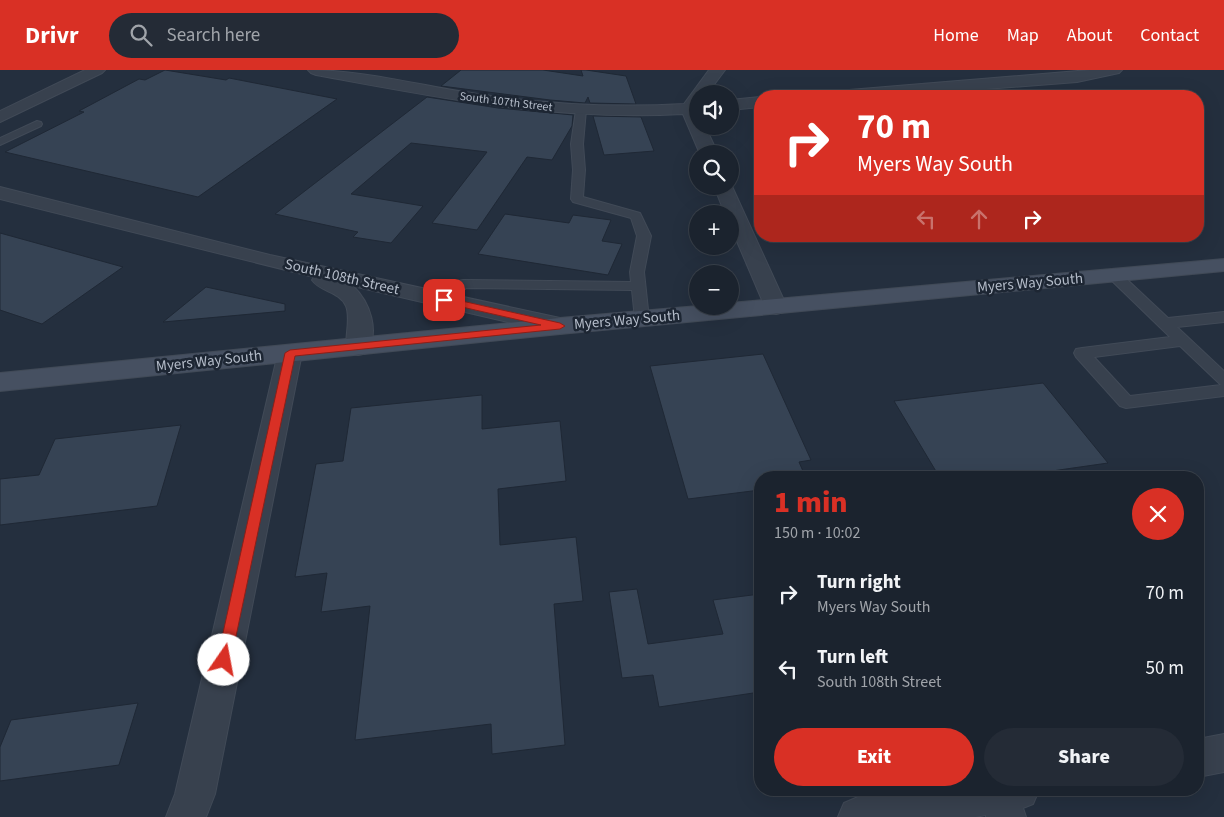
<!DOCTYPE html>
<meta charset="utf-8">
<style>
:root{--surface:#1b232e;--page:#242b36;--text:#f1f3f6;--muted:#a0a4aa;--line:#39404a;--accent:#d93025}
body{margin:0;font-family:"Source Sans 3",sans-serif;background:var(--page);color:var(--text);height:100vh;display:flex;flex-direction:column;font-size:19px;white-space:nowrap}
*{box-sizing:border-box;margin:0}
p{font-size:16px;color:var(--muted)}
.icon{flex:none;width:28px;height:28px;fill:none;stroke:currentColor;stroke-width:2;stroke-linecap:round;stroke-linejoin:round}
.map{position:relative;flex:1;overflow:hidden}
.side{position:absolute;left:754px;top:401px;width:450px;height:325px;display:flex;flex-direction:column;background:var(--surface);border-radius:20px;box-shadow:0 5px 20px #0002,0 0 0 1px var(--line)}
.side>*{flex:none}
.banner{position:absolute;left:754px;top:20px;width:450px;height:152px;border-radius:20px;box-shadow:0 5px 20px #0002,0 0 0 1px var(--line);background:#d93025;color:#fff;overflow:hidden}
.fabs{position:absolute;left:689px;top:15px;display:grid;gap:10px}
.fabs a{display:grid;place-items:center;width:50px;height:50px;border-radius:50%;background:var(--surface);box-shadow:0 5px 20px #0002,0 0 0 1px var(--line);font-size:25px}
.pin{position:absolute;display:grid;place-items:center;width:42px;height:42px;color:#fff;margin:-21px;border-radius:10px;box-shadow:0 2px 8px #0006}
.me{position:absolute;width:55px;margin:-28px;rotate:12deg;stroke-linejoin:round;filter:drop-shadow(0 0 4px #0008)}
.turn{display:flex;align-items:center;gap:18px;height:105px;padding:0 20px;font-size:22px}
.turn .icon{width:65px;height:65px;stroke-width:2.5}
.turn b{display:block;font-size:35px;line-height:42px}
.lanes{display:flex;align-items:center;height:48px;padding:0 20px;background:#0003;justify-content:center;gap:25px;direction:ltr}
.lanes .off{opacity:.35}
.round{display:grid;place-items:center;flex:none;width:52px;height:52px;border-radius:26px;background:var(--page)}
.overview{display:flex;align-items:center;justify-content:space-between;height:85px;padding:0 20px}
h1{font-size:30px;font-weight:800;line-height:38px;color:var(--accent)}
.primary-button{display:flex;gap:10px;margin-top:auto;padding:10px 20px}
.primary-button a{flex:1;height:58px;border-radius:30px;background:var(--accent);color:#fff;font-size:20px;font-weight:800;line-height:58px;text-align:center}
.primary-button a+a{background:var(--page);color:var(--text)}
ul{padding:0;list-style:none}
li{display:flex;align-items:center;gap:15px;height:75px;padding:0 20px}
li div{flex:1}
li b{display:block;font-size:19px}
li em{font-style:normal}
header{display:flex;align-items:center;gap:30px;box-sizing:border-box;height:70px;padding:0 25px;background:var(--accent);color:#fff}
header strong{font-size:24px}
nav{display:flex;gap:28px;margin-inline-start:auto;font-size:18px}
.search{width:350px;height:45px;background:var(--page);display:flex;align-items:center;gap:12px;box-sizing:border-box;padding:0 18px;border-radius:28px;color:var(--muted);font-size:19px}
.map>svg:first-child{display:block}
.building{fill:#364354;stroke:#1f2835}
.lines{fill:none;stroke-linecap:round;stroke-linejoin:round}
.service-casing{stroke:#414a57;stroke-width:2}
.minor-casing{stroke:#414a57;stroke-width:2}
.tertiary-casing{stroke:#414a57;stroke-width:2}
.secondary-casing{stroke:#414a57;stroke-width:2}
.service{fill:#38414e;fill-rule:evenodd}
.minor{fill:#38414e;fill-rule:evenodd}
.tertiary{fill:#38414e;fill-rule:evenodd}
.secondary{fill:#465061;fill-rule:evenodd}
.route{fill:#d93025;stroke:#8d1f18}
.labels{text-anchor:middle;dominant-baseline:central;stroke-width:5;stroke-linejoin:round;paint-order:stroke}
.far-street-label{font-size:12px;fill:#b4bcc9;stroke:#1d2633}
.street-label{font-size:15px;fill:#b4bcc9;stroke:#1d2633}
</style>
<header>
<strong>Drivr</strong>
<div class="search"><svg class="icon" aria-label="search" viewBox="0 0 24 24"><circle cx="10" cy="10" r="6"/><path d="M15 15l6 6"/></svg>Search here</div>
<nav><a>Home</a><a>Map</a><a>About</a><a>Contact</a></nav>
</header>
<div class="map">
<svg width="1224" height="747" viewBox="0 0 1224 747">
<rect width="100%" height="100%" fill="#242f3e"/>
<!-- building -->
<g class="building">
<polygon points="165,0 226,10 229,8 337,29 198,127 5,82 84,42 79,41 139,9 145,10"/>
<polygon points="461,0 543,0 583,6 581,0 586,0 626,6 636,34 590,33 588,27 585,33 550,30 441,16"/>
<polygon points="427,27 498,38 573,45 572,56 552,90 527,87 477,160 432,153 487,82 411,73 351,124 423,136 391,173 353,167 358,162 275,144"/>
<polygon points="593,46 641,47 654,81 604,85"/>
<polygon points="505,144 569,153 573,145 611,150 602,171 622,174 608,205 478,184"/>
<polygon points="0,163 123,197 42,254 0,240"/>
<polygon points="206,217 285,234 285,241 163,252"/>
<polygon points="763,284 811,390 799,392 806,408 760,408 760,420 688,429 650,296"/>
<polygon points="1043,313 1108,393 1003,408 940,408 894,331"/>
<polygon points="482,325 482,359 560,351 566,411 498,419 500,475 576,467 583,531 554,534 565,675 492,684 491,654 355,670 370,536 321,542 327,503 295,507 316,394 343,391 351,338"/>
<polygon points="181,355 157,436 0,455 0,409 39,405 55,369"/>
<polygon points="637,519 648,574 723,564 713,530 760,524 760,622 659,637 653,605 622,608 609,522"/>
<polygon points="138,633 119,695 0,711 0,677 11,650"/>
</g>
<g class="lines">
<!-- service casing -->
<g class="service-casing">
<g id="service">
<polygon points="581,37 586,40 583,74 585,100 583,127 640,143 651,166 644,202 649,249 647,252 637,252 635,249 632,220 466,218 449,233 439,233 437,230 439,227 458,211 463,210 631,212 630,202 637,166 631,148 573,132 571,129 573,100 571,74 576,40"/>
<polygon points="37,51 41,52 42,54 41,56 0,75 0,68"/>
<path d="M1114 201 1119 202 1168 248 1224 242V252L1177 257 1224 301V326L1126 338 1120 336 1076 287 1074 283 1076 279 1082 278 1170 267 1109 208 1107 205ZM1180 276 1221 315 1130 326 1094 287Z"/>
</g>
</g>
<!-- minor casing -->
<g class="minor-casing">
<g id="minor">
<path d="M308 0C363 0 417 15 471 23 541 34 612 38 684 34L709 0H725L707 24H698V56H705L718 84H700L683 44C554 51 441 28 316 5L311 3Z"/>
<polygon points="1090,0 1122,0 1119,3 1077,12 894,26 829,26 831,23 837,21"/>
<polygon points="760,27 760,37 730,40 730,30"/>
<polygon points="730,112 787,237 784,242 776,244 768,242 765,237 730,155 730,144 725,144 714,116 730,116"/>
<polygon points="290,275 299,277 302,283 215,724 206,747 166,747 175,724 278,283 281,277"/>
<polygon points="1224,664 1224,702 1198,707 1198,669"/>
<polygon points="901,720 1039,720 1033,734 1023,738 1026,747 986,747 986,745 975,747 838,747 844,733 858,727"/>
</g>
</g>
<!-- tertiary casing -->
<g class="tertiary-casing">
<g id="tertiary">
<polygon points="85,0 105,0 102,3 0,52 0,41"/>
<path d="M0 117 270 185 560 248 568 251 572 256 568 261 560 264 353 216C370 232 380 261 367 283L358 285 349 283C342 271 352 252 346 236 339 221 320 222 312 210L314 207 0 129Z"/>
</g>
</g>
<!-- secondary casing -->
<g class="secondary-casing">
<polygon id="secondary" points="1224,189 1224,201 560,264 0,321 0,303 560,248 698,236 730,236 730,233"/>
</g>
<!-- service -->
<use href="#service" class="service"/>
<!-- minor -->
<use href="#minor" class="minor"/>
<!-- tertiary -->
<use href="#tertiary" class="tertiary"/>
<!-- secondary -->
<use href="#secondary" class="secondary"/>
</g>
<!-- route -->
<polygon class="route" points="444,227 560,253 565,256 560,259 295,286 231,590 229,595 224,596 219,595 217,590 285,283 290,280 541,255 440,232 439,230"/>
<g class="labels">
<!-- far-street labels -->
<g class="far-street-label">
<text transform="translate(506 32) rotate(7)">South 107th Street</text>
</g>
<!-- street labels -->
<g class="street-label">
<text transform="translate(342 207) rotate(13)">South 108th Street</text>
<text transform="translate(1030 213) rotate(-5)">Myers Way South</text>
<text transform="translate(627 250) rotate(-5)">Myers Way South</text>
<text transform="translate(209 291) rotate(-6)">Myers Way South</text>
</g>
</g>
</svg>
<div class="fabs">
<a><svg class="icon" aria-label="sound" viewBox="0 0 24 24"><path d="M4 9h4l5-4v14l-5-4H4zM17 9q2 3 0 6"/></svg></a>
<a><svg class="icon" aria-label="search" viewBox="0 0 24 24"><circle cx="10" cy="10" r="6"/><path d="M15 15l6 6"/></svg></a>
<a>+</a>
<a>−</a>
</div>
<div class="pin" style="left:444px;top:230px;background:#d93025"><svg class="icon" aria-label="arrive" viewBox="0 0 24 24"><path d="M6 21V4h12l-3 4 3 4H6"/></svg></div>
<svg class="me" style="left:224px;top:590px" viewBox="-20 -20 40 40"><circle r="19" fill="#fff"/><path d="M0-13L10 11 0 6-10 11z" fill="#d93025"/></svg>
<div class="banner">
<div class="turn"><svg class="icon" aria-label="right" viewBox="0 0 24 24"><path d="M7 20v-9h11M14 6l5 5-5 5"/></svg><div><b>70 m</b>Myers Way South</div></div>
<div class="lanes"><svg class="icon off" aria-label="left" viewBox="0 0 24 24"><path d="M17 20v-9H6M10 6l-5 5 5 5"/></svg><svg class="icon off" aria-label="ahead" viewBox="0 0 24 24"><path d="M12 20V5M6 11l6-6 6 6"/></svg><svg class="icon" aria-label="right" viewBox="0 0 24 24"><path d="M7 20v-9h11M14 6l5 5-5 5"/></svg></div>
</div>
<section class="side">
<div class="overview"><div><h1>1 min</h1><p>150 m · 10:02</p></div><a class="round" style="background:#d93025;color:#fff"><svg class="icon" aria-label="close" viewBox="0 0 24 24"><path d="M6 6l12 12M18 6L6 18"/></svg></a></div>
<ul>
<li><svg class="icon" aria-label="right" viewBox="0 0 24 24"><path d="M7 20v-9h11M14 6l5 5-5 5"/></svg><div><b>Turn right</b><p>Myers Way South</p></div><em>70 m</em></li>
<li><svg class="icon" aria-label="left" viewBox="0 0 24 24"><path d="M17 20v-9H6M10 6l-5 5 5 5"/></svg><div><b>Turn left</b><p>South 108th Street</p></div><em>50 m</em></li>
</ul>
<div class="primary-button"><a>Exit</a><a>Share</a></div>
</section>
</div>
